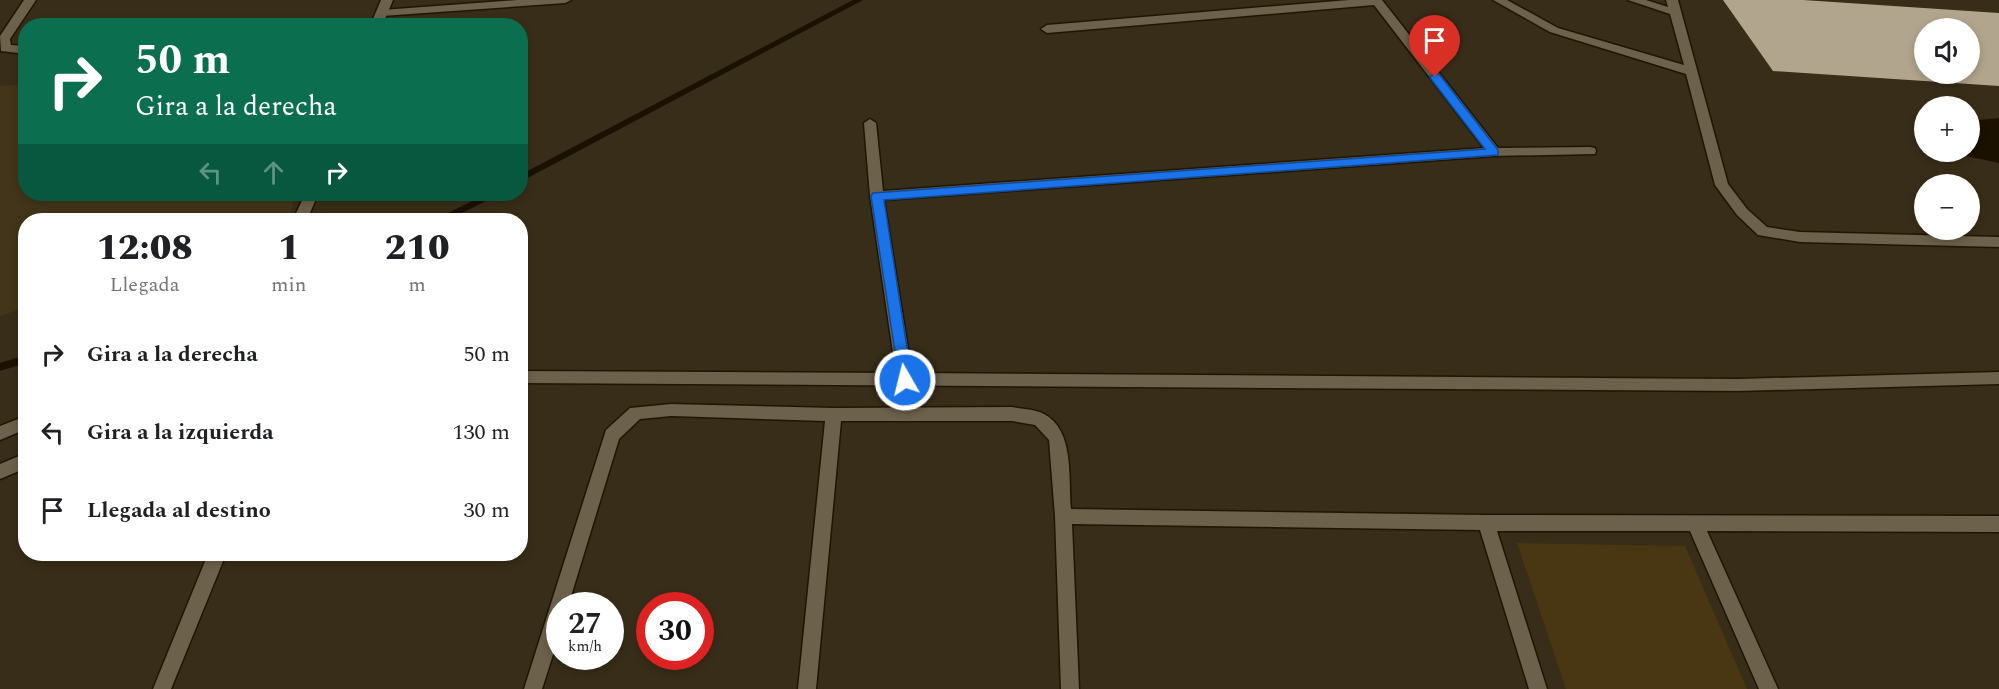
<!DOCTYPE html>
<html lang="es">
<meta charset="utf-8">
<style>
:root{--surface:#fff;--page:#f6f6f6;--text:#202124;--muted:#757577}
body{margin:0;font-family:Spectral,serif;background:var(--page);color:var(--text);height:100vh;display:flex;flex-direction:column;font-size:22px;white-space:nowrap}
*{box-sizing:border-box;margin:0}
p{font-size:20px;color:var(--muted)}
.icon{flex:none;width:33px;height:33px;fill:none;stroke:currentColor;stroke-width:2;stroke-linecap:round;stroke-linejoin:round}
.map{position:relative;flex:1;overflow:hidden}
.panel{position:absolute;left:18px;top:213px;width:510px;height:348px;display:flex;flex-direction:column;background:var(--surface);border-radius:24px;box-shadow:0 3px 9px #0003}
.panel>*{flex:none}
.top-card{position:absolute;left:18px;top:18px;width:510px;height:183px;border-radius:24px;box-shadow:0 3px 9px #0003;background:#0b6e4f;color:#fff;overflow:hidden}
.tools{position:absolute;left:1914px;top:18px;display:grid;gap:12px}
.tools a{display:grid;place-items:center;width:66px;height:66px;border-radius:50%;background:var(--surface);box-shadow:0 3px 9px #0003;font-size:30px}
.speed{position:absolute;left:546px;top:592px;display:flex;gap:12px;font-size:30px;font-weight:700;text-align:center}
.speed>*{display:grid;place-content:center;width:78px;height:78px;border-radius:50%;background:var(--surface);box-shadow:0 3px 9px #0003;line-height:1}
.speed small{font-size:15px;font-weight:400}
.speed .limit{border:9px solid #d22;background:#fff;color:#111}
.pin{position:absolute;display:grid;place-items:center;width:51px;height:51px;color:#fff;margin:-62px -26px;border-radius:50% 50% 50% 0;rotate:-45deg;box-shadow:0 0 6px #0007}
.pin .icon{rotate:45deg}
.me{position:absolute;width:66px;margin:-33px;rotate:352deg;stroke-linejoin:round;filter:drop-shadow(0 0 4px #0008)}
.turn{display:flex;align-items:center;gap:21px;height:126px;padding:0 18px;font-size:27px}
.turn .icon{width:78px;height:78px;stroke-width:2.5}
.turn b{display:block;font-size:42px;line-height:51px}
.lanes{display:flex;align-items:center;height:57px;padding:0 18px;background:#0003;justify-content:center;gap:30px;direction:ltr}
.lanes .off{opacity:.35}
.eta{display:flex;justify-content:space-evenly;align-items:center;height:102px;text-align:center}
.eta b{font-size:36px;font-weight:800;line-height:42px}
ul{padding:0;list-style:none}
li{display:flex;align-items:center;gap:18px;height:78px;padding:0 18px}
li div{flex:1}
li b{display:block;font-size:22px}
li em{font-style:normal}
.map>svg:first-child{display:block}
.built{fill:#42351a}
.green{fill:#483712}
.water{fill:#1a1101}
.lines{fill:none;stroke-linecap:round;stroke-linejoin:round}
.stream{fill:#1a1101;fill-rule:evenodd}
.building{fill:#b2a58d;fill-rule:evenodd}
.service-casing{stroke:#1f1502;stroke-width:3}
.minor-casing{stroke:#1f1502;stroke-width:3}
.service{fill:#6c614b;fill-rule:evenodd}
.minor{fill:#6c614b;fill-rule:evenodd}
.route{fill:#1a73e8;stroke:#114b97;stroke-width:1.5}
</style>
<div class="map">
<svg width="1999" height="689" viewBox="0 0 1999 689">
<rect width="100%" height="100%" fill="#382d18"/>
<!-- built -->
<polygon class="built" points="25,84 26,194 296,194 288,220 26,220 25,308 0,316 0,86"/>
<!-- green -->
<polygon class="green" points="1517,543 1685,546 1747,689 1566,689"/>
<!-- water -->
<polygon class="water" points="1999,118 1999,163 1948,152 1970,152 1970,121"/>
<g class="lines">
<!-- stream -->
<g class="stream">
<polygon points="853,0 863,0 520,182 520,175"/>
<polygon points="486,194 498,194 496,196 448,220 436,220 438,218"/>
<polygon points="26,355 26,363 0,371 0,363"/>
</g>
</g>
<!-- building -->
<path class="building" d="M1723 0H1803L1999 13V86L1773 71ZM1924 28H1970V74H1924Z"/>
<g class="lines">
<!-- service casing -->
<g class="service-casing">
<g id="service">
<polygon points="24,0 36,0 10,39 11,45 26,46 26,54 1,51 0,36"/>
<polygon points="517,0 571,0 565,3 382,16 376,13 382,10"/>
<polygon points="1493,0 1507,0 1558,28 1684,65 1670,14 1628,0 1646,0 1668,7 1666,0 1678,0 1728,184 1747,209 1767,227 1800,232 1999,237 1999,247 1800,242 1758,235 1737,215 1715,185 1686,74 1550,32"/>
<polygon points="352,22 377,22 383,25 347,26"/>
<polygon points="208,554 226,554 171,689 153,689"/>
</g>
</g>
<!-- minor casing -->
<g class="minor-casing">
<g id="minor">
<polygon points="381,0 393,0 382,26 370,26"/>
<polygon points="1349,0 1382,0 1498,148 1590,147 1595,148 1596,151 1595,154 1494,156 884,200 912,373 1738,379 1999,372 1999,384 1738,391 520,383 520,371 896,373 870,196 864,123 870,119 876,123 883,191 1484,148 1374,5 1047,33 1041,29 1047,25"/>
<polygon points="305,194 318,194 307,220 293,220"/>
<path d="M671 404 834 408 1012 407C1022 409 1035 409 1044 414 1075 430 1068 479 1071 509L1486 515 1999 516V532L1707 531 1778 689H1759L1690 531H1497L1547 689H1529L1480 530 1072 524 1079 689H1061L1055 516 1049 440 1035 425 1012 421H841L816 689H798L825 421 671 416 640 419 619 439 568 606H560V633L542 689H524L606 430 630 408Z"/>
<polygon points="26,416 26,429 0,440 0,426"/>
<polygon points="26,453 26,468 0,479 0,464"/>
</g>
</g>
<!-- service -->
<use href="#service" class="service"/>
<!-- minor -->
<use href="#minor" class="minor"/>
</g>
<!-- route -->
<polygon class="route" points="1435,73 1439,74 1498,150 1498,155 884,200 912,380 910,384 900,384 871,196 873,193 1485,149 1431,79 1430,77"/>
</svg>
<div class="tools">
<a><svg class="icon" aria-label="sound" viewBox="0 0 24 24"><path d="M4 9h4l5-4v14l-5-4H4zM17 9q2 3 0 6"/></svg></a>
<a>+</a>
<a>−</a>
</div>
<div class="speed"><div>27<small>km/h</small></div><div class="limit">30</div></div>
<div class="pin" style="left:1435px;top:77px;background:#d93025"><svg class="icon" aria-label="arrive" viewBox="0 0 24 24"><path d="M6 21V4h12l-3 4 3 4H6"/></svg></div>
<svg class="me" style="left:905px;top:380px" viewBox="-20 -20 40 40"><circle r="17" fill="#1a73e8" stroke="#fff" stroke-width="3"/><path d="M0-11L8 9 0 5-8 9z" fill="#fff"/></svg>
<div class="top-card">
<div class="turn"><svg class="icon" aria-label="right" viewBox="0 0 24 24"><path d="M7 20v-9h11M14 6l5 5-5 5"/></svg><div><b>50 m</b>Gira a la derecha</div></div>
<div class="lanes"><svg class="icon off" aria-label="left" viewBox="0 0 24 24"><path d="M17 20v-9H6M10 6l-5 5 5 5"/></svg><svg class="icon off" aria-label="ahead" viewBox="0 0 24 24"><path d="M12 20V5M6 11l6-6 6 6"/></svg><svg class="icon" aria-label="right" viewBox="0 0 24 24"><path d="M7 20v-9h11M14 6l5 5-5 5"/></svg></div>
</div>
<section class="panel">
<div class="eta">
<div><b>12:08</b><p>Llegada</p></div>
<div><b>1</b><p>min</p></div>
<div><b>210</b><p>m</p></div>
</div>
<ul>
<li><svg class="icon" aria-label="right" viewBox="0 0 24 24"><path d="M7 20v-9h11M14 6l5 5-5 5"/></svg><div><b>Gira a la derecha</b></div><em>50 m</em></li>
<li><svg class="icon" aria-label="left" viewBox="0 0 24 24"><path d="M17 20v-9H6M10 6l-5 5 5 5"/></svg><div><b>Gira a la izquierda</b></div><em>130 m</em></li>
<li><svg class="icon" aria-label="arrive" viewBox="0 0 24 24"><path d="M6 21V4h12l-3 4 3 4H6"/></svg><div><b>Llegada al destino</b></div><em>30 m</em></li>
</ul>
</section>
</div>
